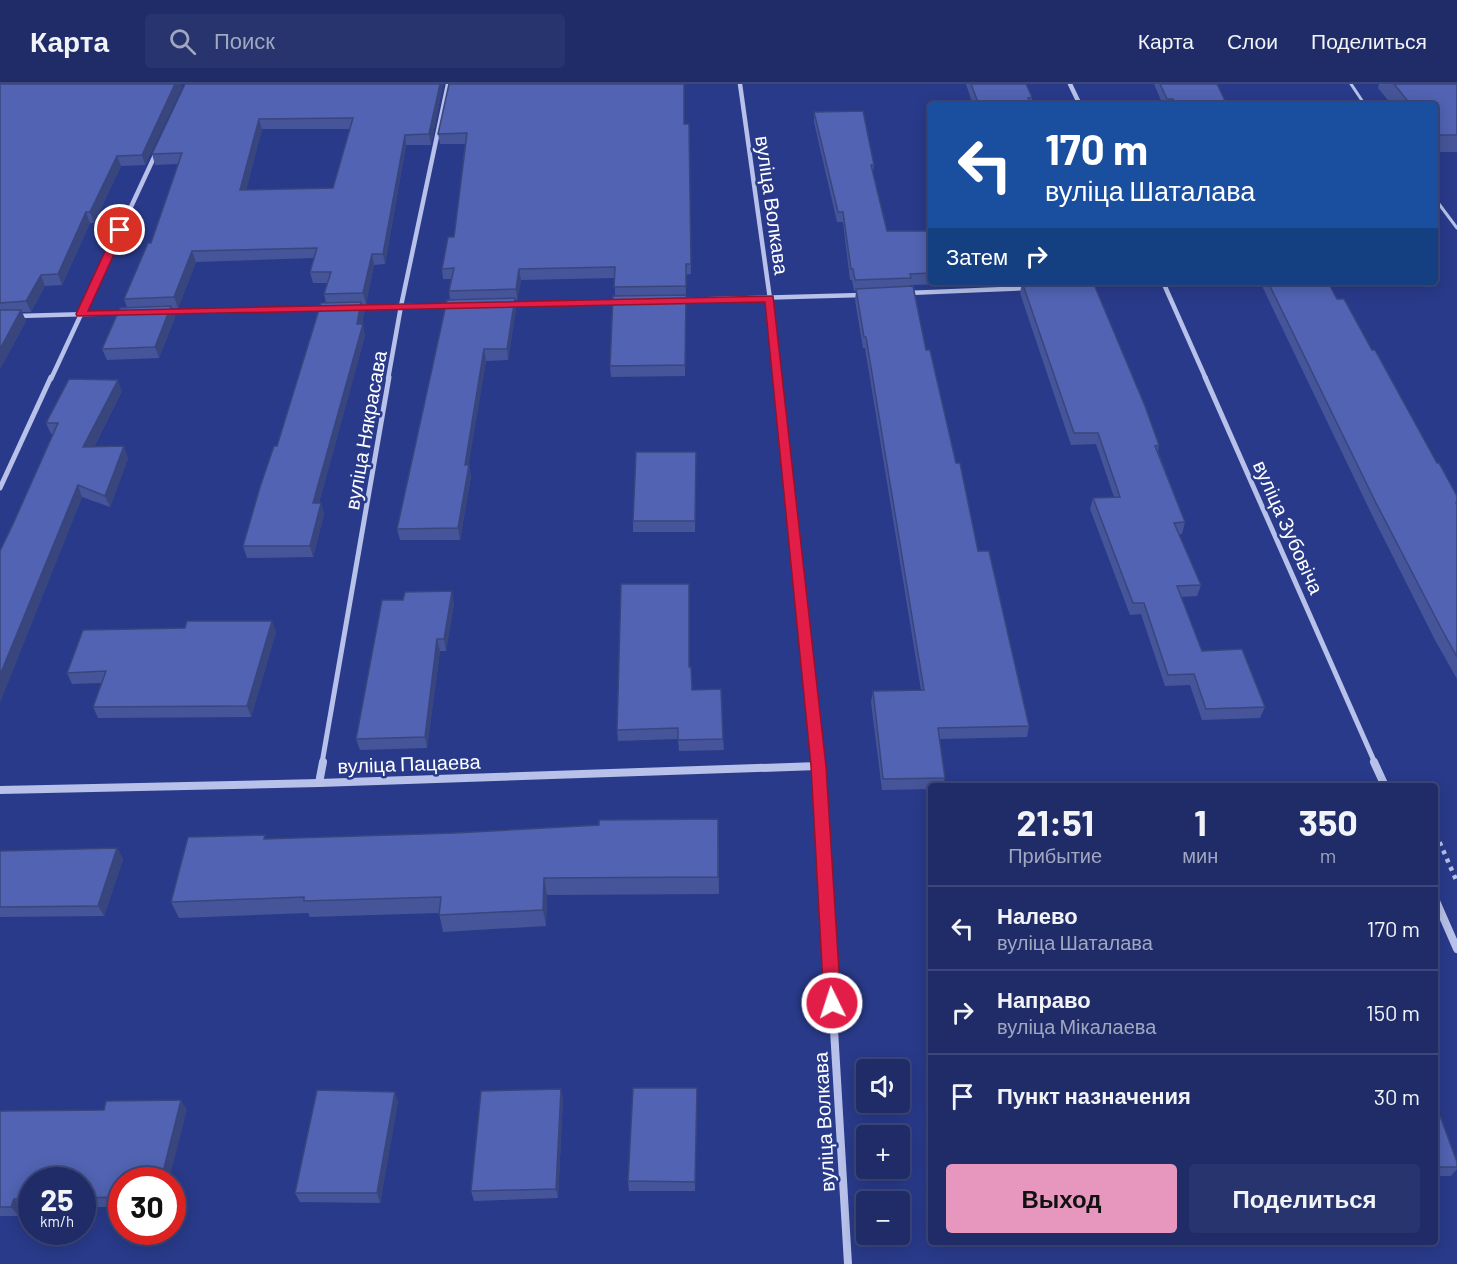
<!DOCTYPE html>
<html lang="ru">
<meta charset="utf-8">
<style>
:root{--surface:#1f2c68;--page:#27346e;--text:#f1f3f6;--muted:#a1a7c0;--line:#3c487c;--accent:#e797bd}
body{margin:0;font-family:Barlow,sans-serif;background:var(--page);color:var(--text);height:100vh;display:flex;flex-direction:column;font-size:22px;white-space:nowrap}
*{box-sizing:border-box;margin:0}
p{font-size:20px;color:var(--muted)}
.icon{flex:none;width:33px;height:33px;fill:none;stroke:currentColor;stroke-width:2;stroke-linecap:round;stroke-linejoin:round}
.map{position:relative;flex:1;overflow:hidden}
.side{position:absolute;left:928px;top:699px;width:510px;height:462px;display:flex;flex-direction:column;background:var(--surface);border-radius:6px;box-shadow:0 3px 15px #0003,0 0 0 2px var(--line)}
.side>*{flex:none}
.hud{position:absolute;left:928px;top:18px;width:510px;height:183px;border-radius:6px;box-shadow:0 3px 15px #0003,0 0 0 2px var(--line);background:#1a4fa0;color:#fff;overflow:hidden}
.buttons{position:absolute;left:856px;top:975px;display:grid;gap:12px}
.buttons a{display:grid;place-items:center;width:54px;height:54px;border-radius:6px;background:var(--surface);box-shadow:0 3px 15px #0003,0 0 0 2px var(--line);font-size:30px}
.speed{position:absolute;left:18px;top:1083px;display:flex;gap:12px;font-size:30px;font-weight:700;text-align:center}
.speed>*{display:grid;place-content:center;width:78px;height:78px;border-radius:50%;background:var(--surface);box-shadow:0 3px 15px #0003,0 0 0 2px var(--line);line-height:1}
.speed small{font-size:15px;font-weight:400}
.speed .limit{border:9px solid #d22;background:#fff;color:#111}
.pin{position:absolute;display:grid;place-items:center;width:51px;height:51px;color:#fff;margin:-26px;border:3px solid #fff;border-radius:50%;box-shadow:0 2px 6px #0007}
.me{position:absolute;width:66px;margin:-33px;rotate:356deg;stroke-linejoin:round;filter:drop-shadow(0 0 4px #0008)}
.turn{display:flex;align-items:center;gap:21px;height:126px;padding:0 18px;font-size:27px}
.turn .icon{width:78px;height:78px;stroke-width:2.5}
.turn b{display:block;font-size:42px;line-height:51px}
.then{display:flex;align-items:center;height:57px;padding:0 18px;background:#0003;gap:12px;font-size:22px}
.eta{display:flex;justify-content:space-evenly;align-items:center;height:102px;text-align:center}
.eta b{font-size:36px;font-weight:700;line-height:42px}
.cta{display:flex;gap:12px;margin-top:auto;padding:12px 18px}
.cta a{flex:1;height:69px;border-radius:6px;background:var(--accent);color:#111;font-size:24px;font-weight:700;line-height:69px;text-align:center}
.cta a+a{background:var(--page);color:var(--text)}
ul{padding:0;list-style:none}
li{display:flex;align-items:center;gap:18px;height:84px;padding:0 18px;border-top:2px solid var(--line)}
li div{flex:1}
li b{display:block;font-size:22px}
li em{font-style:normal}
header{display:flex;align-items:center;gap:36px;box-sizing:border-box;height:84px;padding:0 30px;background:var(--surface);border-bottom:2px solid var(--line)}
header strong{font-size:28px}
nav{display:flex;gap:33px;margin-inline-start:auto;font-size:21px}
.search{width:420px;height:54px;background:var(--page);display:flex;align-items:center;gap:15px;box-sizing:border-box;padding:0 21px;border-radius:6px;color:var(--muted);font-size:22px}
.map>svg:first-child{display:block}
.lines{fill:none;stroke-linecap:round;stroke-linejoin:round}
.path{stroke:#b7c1e9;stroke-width:4.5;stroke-dasharray:4 5;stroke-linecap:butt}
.lane{stroke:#b7c1e9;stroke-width:3}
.street-far2{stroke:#b7c1e9;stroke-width:4.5}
.street-far1{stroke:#b7c1e9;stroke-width:5}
.street{stroke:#b7c1e9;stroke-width:8}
.wall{fill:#465599;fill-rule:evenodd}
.shaded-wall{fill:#39457d}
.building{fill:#5163b2;stroke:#39457d;stroke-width:1.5;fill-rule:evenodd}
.route{fill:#e11d48;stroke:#92132f;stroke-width:1.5}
.labels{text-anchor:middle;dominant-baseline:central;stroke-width:5;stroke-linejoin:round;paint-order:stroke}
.street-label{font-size:20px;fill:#fff;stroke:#293a8a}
</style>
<header>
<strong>Карта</strong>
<div class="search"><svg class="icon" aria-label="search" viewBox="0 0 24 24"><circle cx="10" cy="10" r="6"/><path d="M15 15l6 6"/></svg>Поиск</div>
<nav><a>Карта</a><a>Слои</a><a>Поделиться</a></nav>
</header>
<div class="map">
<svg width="1457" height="1180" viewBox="0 0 1457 1180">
<rect width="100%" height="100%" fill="#293a8a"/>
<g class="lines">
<!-- path -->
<polyline class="path" points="1436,750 1457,798"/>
<!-- lane -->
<g class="lane">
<polyline points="1351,0 1365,21"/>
<polyline points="1436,116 1457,144"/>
</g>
<!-- street-far2 -->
<g class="street-far2">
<polyline points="740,0 770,215 778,295"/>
<polyline points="1070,0 1080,21"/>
<polyline points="1163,198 1206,295"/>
<polyline points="1088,201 1163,198"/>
<polyline points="908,209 1027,204"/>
<polyline points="678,216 862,211"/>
<polyline points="510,220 619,218"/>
<polyline points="357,223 451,221"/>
<polyline points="165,228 325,224"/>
<polyline points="18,232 124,229"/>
<polyline points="51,295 156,69"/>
<polyline points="388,295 401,222 448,0"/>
</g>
<!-- street-far1 -->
<g class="street-far1">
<polyline points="778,293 818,679"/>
<polyline points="1205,293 1375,679"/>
<polyline points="0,404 51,293"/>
<polyline points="322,679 389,293"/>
</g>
<!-- street -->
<g class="street">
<polyline points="818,678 848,1180"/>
<polyline points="1374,678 1385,702"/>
<polyline points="319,699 323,678"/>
<polyline points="0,706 319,699 818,682"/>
<polyline points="1436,817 1457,865"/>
</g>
</g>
<!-- wall -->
<g class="wall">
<polygon points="0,0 182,3 145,81 121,82 94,139 90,139 62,201 45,202 31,228 22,228 26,237 0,285"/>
<path d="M185 0H443L431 61H406L385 180 374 181 366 220H362L364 229 362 240 365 251 319 419H321L324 430 313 473 247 474 243 462 326 219 324 210 327 199H313L310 188 314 174 196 178 178 224H172L175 233 159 274 107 276 102 265 127 223 124 215 151 159 178 80 155 81 152 70ZM262 45H350L333 104 246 106Z"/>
<polygon points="966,0 1026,0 1032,13 1031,21 973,21"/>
<polygon points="1154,0 1217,0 1227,21 1163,21"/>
<polygon points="1379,0 1457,0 1457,68 1436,68 1436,21 1392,21 1378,4"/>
<polygon points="814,28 874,81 873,89 887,147 932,147 932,198 1093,198 1159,361 1158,367 1185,438 1182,450 1179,450 1201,501 1197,512 1181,513 1202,567 1265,623 1260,634 1202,636 1190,601 1165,602 1141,530 1130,531 1090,425 1093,414 1114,413 1096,360 1071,361 1020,209 1022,198 910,201 926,266 978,467 1029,642 1027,653 939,655 945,694 943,702 932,702 932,705 882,706 871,618 873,607 921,606 865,264 863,264 855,216 856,207 854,207 852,196 850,196 843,138 837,138 814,38"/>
<polygon points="689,40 691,190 686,191 685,292 611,293 610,282 615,212 615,194 521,196 517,216 515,216 516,225 508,276 486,277 468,381 471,392 460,456 400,456 397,445 450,216 449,207 451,195 443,195 442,185 454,153 465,60 440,60 438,50"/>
<polygon points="1251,198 1328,198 1337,215 1372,266 1437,379 1457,412 1457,595 1435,556 1372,431 1262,202 1253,202"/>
<polygon points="122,307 94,363 128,374 110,423 82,413 0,618 0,467 13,440 53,350 51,350 46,339"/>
<polygon points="696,379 695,448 633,448 633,437"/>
<polygon points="403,516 454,519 446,567 440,567 427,664 360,666 356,655"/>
<polygon points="276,548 251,633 98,634 93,623 102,599 72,600 67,589"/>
<polygon points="689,583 692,606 723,655 724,666 679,667 678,655 618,657 617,646"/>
<polygon points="931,707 932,707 932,729 930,718"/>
<polygon points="718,735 719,810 547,811 546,842 443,848 439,829 310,833 308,829 179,834 171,818 267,755 454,749"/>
<polygon points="117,764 123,775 104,832 0,833 0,767"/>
<polygon points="697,1013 695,1107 629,1107 628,1097"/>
<polygon points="563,1014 558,1114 474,1117 471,1107"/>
<polygon points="398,1017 380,1119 300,1118 295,1109"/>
<polygon points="1436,1021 1457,1078 1457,1085 1451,1092 1436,1092"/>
<polygon points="187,1026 122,1096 122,1123 82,1123 82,1096 32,1096 32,1124 22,1124 19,1132 0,1132 0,1027"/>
</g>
<!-- shaded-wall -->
<g class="shaded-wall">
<polygon points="175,0 181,0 182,3 145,81 142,71"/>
<polygon points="440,0 443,0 431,61 429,50"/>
<polygon points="259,35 262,45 243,117 240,106"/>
<polygon points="405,51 406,61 385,180 383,170"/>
<polygon points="117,72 121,82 94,139 90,128"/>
<polygon points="86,128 90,139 62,201 58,190"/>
<polygon points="192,167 196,178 178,224 174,213"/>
<polygon points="372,170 374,181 366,220 363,209"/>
<polygon points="519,185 521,196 517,216 516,205"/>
<polygon points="41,191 45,202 31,228 26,217"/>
<polygon points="515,214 516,225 508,276 507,265"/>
<polygon points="361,218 364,229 359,251 357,240"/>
<polygon points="171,222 175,233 159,274 155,263"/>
<polygon points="21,226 26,237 0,285 0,265"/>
<polygon points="363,240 365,251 316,430 313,419"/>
<polygon points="484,265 486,277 467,392 465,381"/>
<polygon points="118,296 122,307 88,375 83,363"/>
<polygon points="124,362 128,374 110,423 105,412"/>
<polygon points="469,381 471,392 460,456 458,444"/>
<polygon points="78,401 82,413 0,618 0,591"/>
<polygon points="321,419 324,430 313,473 310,462"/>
<polygon points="452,507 454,519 446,567 444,555"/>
<polygon points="272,537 276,548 251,633 247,622"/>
<polygon points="437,555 440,567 427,664 425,653"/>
<polygon points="117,764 123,775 104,832 98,822"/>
<polygon points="544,794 547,811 546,842 543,826"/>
<polygon points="561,1005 563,1014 558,1114 556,1105"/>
<polygon points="395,1008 398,1017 380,1119 377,1109"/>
<polygon points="181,1016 187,1026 169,1096 161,1096"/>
<polygon points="14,1115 22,1124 19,1132 11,1123"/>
</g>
<!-- building -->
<g class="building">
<polygon points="0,0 175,0 142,71 117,72 90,128 86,128 58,190 41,191 26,217 0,219"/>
<path d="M185 0H440L429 50 405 51 383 170H372L363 209 324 210 331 188H310L317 164 192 167 174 213 124 215 148 159H151L182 69 152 70ZM353 34 333 104 240 106 259 35Z"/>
<polygon points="449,0 684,0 684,40 689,40 691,180 686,180 686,202 614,203 615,183 519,185 516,205 449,207 454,184 442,185 448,153 454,153 467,49 438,50"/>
<polygon points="971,0 1026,0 1032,13 1028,14 1030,21 979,21"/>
<polygon points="1160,0 1217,0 1227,21 1176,21 1173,15 1167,15"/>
<polygon points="1394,0 1457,0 1457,51 1436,51 1436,21 1411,21"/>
<polygon points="863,27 874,81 871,81 887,147 932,147 932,189 910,190 911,194 855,196 853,185 851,185 843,128 838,128 814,28"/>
<polygon points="1022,198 1093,198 1145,322 1159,361 1155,362 1185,438 1174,439 1201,501 1177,502 1202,567 1242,565 1265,623 1206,625 1194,590 1168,591 1144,519 1133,519 1093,414 1120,413 1098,349 1074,349"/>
<polygon points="1268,198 1328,198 1337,215 1344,215 1372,266 1375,266 1437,379 1439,379 1457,412 1457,419 1456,419 1457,421 1457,573 1441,544 1376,419"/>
<polygon points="913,202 926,266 930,266 956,379 960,379 978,467 989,467 1029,642 938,644 945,694 883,695 873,607 924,606 866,253 864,253 856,205"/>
<polygon points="686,211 685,281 610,282 613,212"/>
<polygon points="515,214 507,265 484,265 465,381 469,381 458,444 397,445 447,216"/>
<polygon points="361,218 357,240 363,240 313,419 321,419 310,462 243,462 260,403 274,362 277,362 321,219"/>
<polygon points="171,222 155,263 102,265 120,224"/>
<polygon points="0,226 21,226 0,265"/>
<polygon points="69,295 118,296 83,363 124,362 105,412 78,401 0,591 0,467 13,440 58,339 46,339"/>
<polygon points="636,368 696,368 695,437 633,437"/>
<polygon points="621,500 689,500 689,583 691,583 692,606 721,605 723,655 678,656 678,644 617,646"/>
<polygon points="452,507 444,555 437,555 425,653 356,655 382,516 403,516 405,508"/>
<polygon points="187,537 272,537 247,622 93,623 106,587 67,589 83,546 185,544"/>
<polygon points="718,735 718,793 544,794 543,826 439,831 441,813 304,817 304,813 171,818 188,753 265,751 264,755 454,749 599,741 599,736"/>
<polygon points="117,764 98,822 0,823 0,767"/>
<polygon points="633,1004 697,1004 695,1098 628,1097"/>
<polygon points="561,1005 556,1105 471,1107 481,1007"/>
<polygon points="317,1006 395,1008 377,1109 295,1109"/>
<polygon points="181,1016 161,1096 122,1096 122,1113 82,1114 82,1096 32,1096 32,1115 14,1115 11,1123 0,1123 0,1027 104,1026 106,1017"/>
<polygon points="1436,1021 1457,1078 1457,1083 1436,1083"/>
</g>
<!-- route -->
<polygon class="route" points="120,143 125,146 88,227 773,212 826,682 841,919 838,925 832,927 827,925 824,919 811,682 765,218 77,232 76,230 115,146"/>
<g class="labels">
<!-- street labels -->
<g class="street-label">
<text transform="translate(773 121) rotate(82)">вуліца Волкава</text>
<text transform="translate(365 346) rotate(-80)">вуліца Някрасава</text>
<text transform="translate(1289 443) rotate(66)">вуліца Зубовіча</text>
<text transform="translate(409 679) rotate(-2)">вуліца Пацаева</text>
<text transform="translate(823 1038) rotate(-93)">вуліца Волкава</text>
</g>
</g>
</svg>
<div class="buttons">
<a><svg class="icon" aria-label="sound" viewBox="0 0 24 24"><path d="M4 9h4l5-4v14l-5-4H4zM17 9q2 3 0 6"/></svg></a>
<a>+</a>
<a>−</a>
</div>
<div class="speed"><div>25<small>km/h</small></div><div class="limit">30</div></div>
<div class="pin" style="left:120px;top:146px;background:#d93025"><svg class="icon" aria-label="arrive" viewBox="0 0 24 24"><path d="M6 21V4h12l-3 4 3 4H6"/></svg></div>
<svg class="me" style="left:832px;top:919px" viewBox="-20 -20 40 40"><circle r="17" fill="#e11d48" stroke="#fff" stroke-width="3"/><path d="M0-11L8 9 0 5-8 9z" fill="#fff"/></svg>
<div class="hud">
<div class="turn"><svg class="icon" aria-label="left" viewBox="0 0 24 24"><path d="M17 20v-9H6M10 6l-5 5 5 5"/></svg><div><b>170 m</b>вуліца Шаталава</div></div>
<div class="then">Затем<svg class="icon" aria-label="right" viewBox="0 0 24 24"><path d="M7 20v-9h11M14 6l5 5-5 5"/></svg></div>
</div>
<section class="side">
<div class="eta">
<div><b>21:51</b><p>Прибытие</p></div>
<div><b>1</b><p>мин</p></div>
<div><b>350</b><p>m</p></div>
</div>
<ul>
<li><svg class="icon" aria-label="left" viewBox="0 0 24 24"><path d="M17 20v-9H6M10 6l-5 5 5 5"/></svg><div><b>Налево</b><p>вуліца Шаталава</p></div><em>170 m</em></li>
<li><svg class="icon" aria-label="right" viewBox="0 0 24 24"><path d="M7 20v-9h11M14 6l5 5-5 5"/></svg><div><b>Направо</b><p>вуліца Мікалаева</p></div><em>150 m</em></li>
<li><svg class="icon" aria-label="arrive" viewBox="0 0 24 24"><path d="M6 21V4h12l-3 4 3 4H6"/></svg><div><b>Пункт назначения</b></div><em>30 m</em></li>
</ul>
<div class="cta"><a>Выход</a><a>Поделиться</a></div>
</section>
</div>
